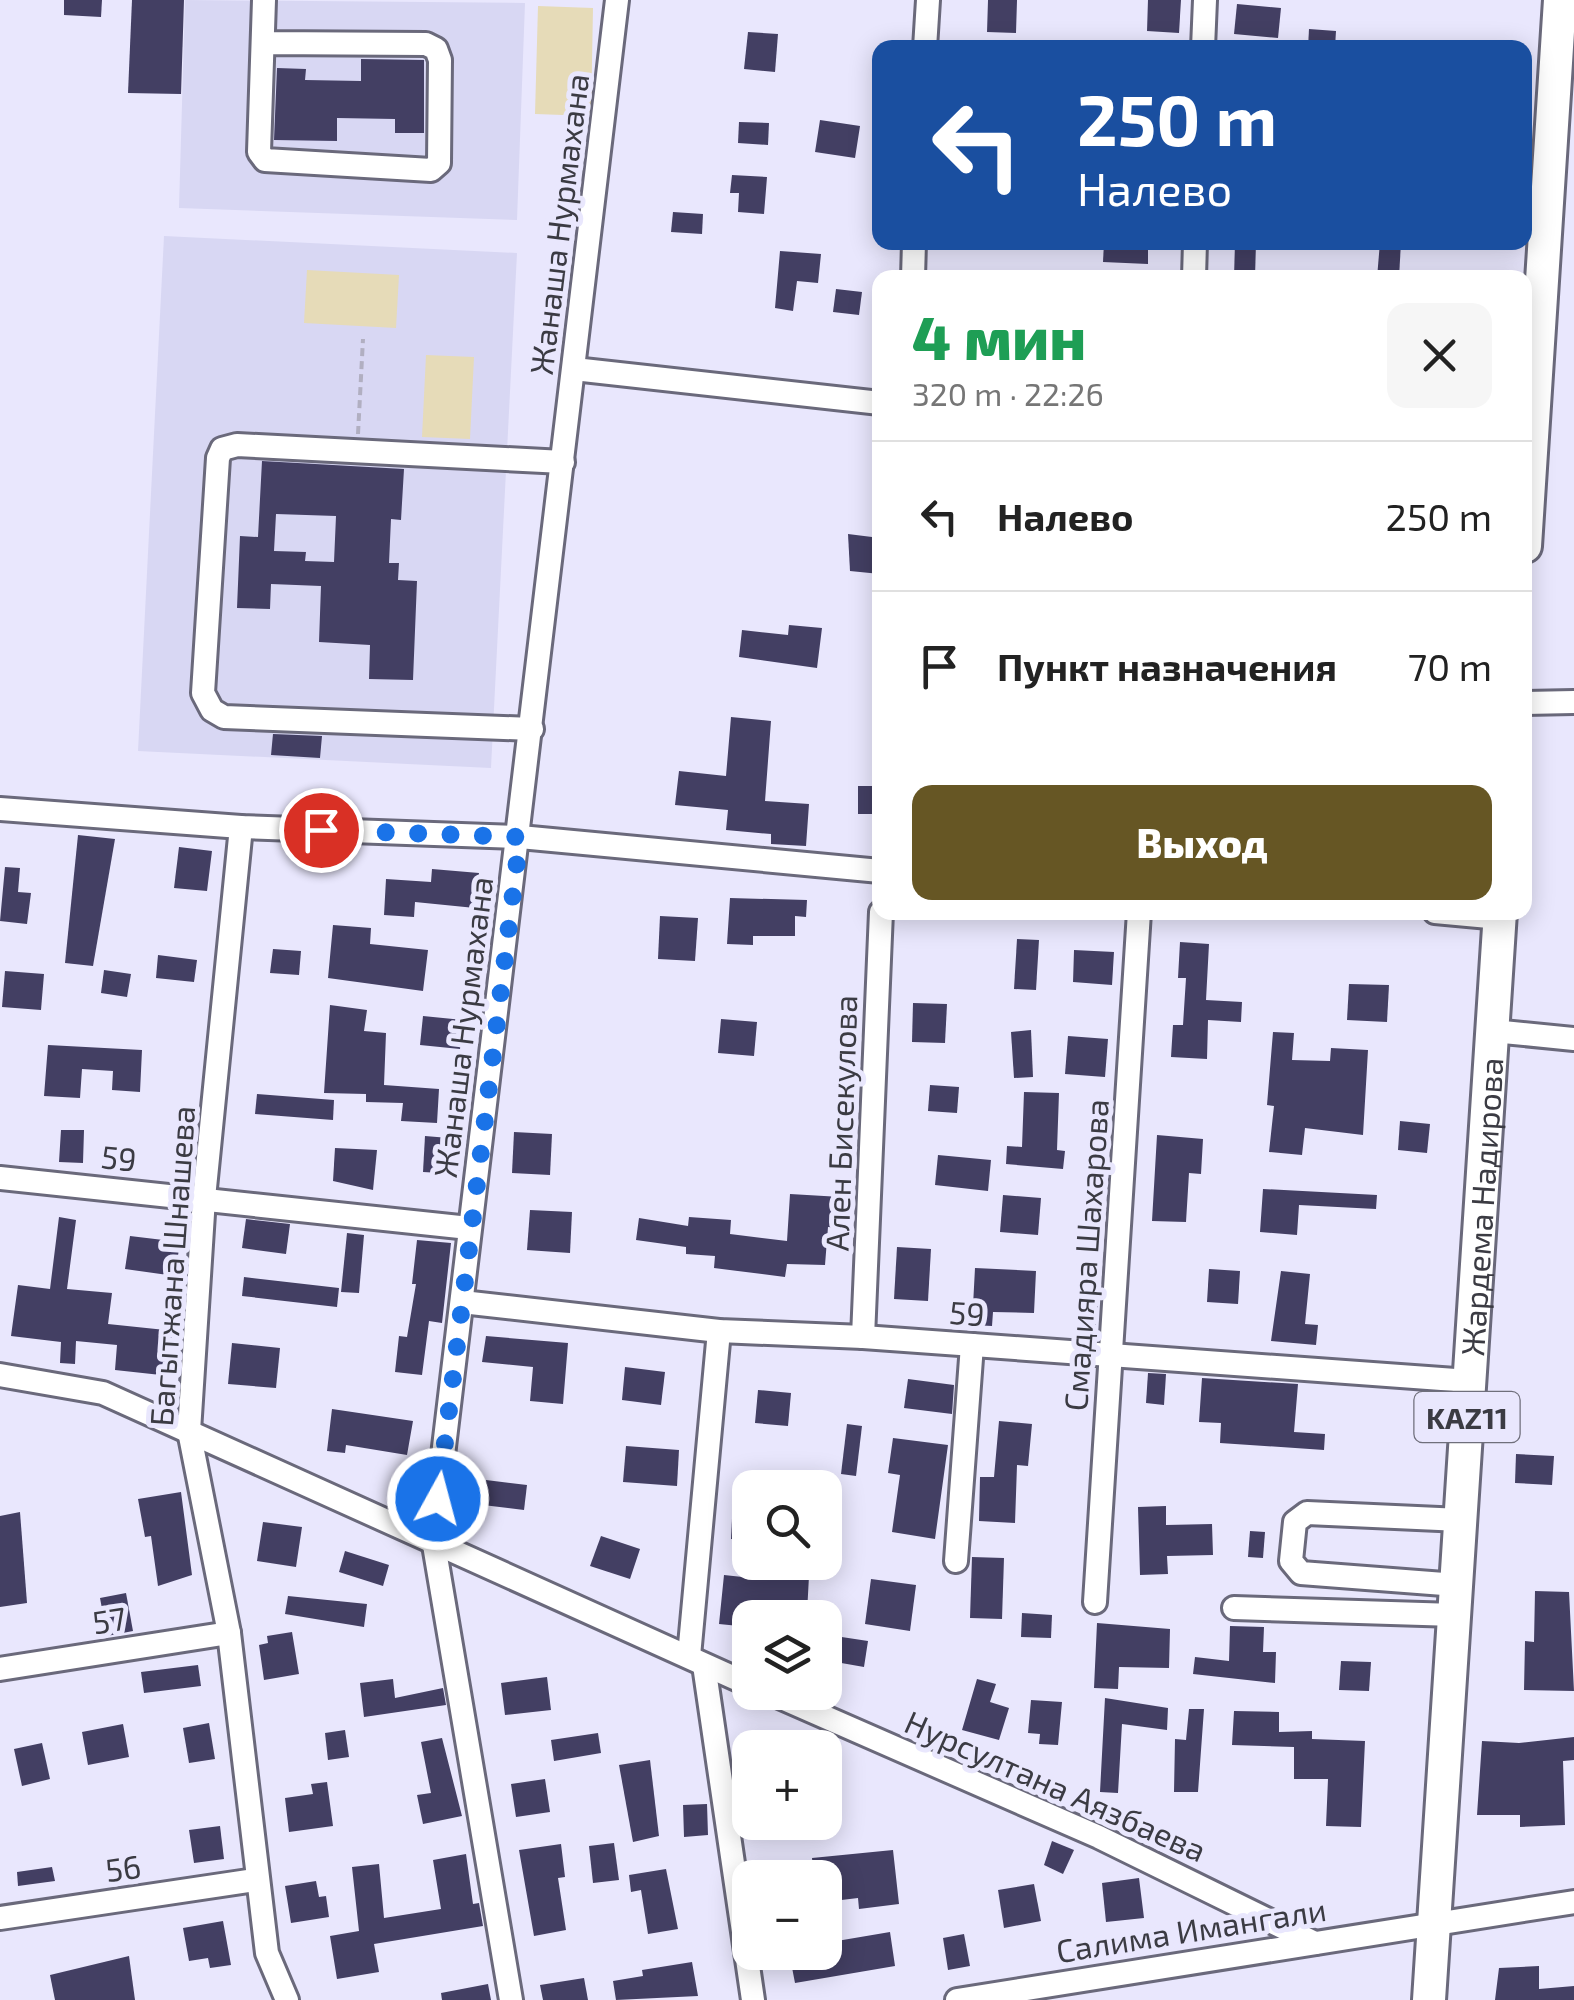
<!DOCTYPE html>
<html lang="ru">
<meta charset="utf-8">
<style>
:root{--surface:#fff;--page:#f6f6f6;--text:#222;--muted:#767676;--line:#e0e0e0;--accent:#665624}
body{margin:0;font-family:"Exo 2",sans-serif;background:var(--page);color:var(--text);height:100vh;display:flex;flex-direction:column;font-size:38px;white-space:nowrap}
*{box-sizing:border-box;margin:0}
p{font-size:32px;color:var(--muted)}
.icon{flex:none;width:55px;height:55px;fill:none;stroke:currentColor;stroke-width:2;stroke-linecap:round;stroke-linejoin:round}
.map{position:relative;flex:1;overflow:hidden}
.details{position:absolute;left:872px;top:270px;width:660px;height:650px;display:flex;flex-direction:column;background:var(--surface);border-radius:20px;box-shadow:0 5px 25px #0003}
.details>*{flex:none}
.hud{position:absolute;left:872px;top:40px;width:660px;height:210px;border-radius:20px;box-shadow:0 5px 25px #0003;background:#1a4fa0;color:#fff;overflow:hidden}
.fabs{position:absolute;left:732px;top:1470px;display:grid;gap:20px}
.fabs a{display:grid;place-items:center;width:110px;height:110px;border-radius:20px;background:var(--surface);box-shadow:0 5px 25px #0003;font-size:50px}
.pin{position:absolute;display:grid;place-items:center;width:85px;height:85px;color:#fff;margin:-42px;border:5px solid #fff;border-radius:50%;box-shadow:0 2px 10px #0007}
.me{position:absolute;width:110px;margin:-55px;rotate:7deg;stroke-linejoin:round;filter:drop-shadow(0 0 8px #0008)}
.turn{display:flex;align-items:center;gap:35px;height:210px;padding:0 40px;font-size:45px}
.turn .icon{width:130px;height:130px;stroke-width:2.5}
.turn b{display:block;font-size:70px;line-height:85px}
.round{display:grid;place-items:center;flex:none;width:105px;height:105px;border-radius:20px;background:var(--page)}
.summary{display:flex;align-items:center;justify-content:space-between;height:170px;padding:0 40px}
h1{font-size:60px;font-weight:800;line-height:75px;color:#1e9e55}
.action{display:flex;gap:20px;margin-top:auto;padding:20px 40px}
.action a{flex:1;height:115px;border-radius:20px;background:var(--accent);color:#fff;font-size:40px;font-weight:800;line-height:115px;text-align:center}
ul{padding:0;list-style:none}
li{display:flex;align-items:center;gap:30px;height:150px;padding:0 40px;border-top:2px solid var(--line)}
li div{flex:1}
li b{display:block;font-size:38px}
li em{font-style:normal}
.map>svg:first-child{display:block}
.built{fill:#d8d7f3}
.green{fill:#e6dbb8}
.building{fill:#433f63;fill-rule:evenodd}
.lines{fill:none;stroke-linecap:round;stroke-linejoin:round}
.minor-casing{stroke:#6a697b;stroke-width:28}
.highway-casing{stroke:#6a697b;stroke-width:38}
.path{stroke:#b1afc1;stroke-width:4;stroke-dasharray:8 5;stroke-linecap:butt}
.minor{stroke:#fff;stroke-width:22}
.highway{stroke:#fff;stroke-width:32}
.route{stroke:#1a73e8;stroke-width:18;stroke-dasharray:0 32.4}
.labels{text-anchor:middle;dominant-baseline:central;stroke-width:10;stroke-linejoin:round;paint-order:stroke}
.shield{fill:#e9e7fd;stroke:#6f6f7b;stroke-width:2.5}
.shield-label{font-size:30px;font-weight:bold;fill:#3b3b43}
.street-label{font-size:32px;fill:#3b3b43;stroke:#e9e7fd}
</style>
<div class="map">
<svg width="1574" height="2000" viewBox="0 0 1574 2000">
<rect width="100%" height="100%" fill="#e9e7fd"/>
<!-- built -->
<g class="built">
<polygon points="185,0 525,3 517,220 179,208"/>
<polygon points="164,236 517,253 491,768 138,751"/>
</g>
<!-- green -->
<g class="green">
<polygon points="538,6 593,8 591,116 535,114"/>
<polygon points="307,270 399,275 396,328 304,323"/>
<polygon points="426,355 474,357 470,439 422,437"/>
</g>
<!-- building -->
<g class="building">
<polygon points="64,0 102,0 101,17 64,15"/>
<polygon points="132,0 184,0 181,94 128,93"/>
<polygon points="988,0 1017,0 1016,33 987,32"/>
<polygon points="1148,0 1181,0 1179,33 1147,31"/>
<polygon points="1237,4 1281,8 1278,38 1234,34"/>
<polygon points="1309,29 1336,31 1335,48 1308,48"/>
<polygon points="748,32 778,34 775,72 744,69"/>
<polygon points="361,59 424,60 424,133 395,133 395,119 337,118 337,141 274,140 277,68 306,69 305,80 361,81"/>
<polygon points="820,120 860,126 855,158 815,152"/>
<polygon points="739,122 769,123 768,145 738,143"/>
<polygon points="732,175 767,177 764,214 738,212 739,193 730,193"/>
<polygon points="673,212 703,214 702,234 671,232"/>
<polygon points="1104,242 1148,242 1148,264 1103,262"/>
<polygon points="1235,242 1256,242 1255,278 1234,278"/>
<polygon points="1380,242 1401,242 1399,278 1377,278"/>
<polygon points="780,251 821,254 818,283 797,281 793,311 775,308"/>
<polygon points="836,289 862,292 859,315 833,312"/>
<path d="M262 461 404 469 401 520 391 519 389 563H399L398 580 417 581 413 680 369 679 370 645 319 642 321 586 271 584 270 609 237 608 240 536 258 537ZM276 514 336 516 334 562 305 561 306 552 274 551Z"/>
<polygon points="848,534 880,538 880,574 850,571"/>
<polygon points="789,625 822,628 817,668 739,657 742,630 788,635"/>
<polygon points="731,717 771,721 765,801 809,804 806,846 771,844 771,834 726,830 728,810 675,805 679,771 726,776"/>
<polygon points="273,734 322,736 320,758 271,755"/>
<polygon points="858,786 877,786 876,814 858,814"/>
<polygon points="78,835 115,839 93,966 65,963"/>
<polygon points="179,847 212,851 207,891 174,888"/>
<polygon points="5,867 20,868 18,892 31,893 27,924 0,921"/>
<polygon points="432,869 479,873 475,908 415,902 414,917 384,915 386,879 431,882"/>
<polygon points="730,898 807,900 806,917 795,916 795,936 753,936 753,945 727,944"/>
<polygon points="660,916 698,918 695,961 658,959"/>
<polygon points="333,925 371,928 370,944 428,950 423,991 328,978"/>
<polygon points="1017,939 1039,940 1036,990 1014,989"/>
<polygon points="1180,942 1209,944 1206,1000 1242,1002 1241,1022 1208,1020 1207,1059 1171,1057 1173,1025 1183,1025 1186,978 1178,978"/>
<polygon points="273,949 301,951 299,975 270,973"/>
<polygon points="1074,950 1114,952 1112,985 1073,982"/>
<polygon points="158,955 197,960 194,982 156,978"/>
<polygon points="104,970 131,974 127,997 101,993"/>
<polygon points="5,971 44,974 41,1010 2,1007"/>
<polygon points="1349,984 1389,985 1387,1022 1347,1020"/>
<polygon points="913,1003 947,1004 945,1043 912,1042"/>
<polygon points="330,1005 367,1010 364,1031 386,1033 384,1085 439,1089 437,1123 401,1121 403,1103 366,1102 366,1094 324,1093"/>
<polygon points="423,1016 463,1020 460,1049 420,1045"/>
<polygon points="721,1019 757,1022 754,1056 718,1053"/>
<polygon points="1031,1030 1033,1077 1014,1078 1011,1032"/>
<polygon points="1273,1032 1294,1033 1292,1060 1330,1061 1331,1048 1368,1050 1363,1135 1305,1128 1302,1155 1269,1152 1274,1106 1267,1105"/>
<polygon points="1068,1036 1108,1039 1105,1077 1065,1074"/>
<polygon points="48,1045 142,1050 140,1092 112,1090 113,1071 82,1069 80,1098 44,1096"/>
<polygon points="930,1085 959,1087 957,1113 928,1111"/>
<polygon points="1024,1092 1059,1093 1057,1150 1065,1151 1063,1169 1006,1164 1007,1146 1022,1147"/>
<polygon points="257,1094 334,1100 333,1120 255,1114"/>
<polygon points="1400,1121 1430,1124 1427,1153 1398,1150"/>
<polygon points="61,1130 84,1130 83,1163 59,1162"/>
<polygon points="514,1132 552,1134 550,1175 512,1173"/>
<polygon points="1157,1135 1203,1139 1201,1174 1189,1173 1186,1222 1152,1221"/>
<polygon points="425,1136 461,1139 459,1174 423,1172"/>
<polygon points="335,1148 377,1150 373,1190 333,1181"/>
<polygon points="938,1155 991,1160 988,1191 935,1185"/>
<polygon points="1263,1189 1377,1195 1376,1209 1299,1205 1297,1235 1260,1232"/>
<polygon points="790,1194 841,1197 839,1228 828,1227 825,1265 787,1264 785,1277 714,1268 715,1256 686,1254 686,1247 636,1240 639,1218 688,1226 689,1217 731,1220 730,1234 787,1241"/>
<polygon points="1003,1195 1041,1198 1038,1235 1000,1232"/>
<polygon points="530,1210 572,1212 570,1253 527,1250"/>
<polygon points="59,1217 76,1220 67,1289 112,1293 108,1324 175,1331 170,1376 115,1370 117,1345 76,1341 75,1364 60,1363 61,1342 11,1336 18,1285 50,1289"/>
<polygon points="246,1219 290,1224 286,1254 242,1248"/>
<polygon points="347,1233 364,1235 359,1293 341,1292"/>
<polygon points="130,1236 180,1242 175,1276 125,1269"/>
<polygon points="417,1240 451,1243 442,1323 429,1321 422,1375 395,1372 399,1336 407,1337 416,1284 412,1284"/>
<polygon points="897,1247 931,1249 928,1301 894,1299"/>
<polygon points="975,1268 1036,1271 1034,1313 993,1312 992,1326 972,1325"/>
<polygon points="1209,1269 1240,1271 1238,1304 1207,1302"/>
<polygon points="1281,1271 1310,1274 1305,1324 1318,1325 1316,1345 1271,1341"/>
<polygon points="244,1277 339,1288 337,1307 242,1296"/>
<polygon points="1084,1294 1099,1296 1095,1332 1079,1330"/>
<polygon points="486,1336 568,1343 563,1404 530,1401 533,1367 482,1362"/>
<polygon points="232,1343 280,1348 276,1388 228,1384"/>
<polygon points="625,1367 665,1372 661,1405 622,1400"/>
<polygon points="1148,1373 1166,1374 1164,1405 1146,1403"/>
<polygon points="1202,1378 1298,1384 1294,1432 1325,1434 1324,1450 1220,1443 1221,1423 1199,1422"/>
<polygon points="908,1379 954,1385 952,1414 904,1408"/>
<polygon points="758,1390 791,1393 788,1426 755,1423"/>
<polygon points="332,1409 413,1421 407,1455 346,1445 345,1453 327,1451"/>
<polygon points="999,1421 1032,1424 1028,1466 1017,1465 1015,1523 979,1521 980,1477 994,1477"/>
<polygon points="847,1424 862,1426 856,1476 841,1474"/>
<polygon points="893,1438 948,1445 935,1539 892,1532 900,1475 888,1473"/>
<polygon points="626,1446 679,1450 677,1486 623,1482"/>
<polygon points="1516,1454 1554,1456 1552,1485 1515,1483"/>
<polygon points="486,1480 527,1485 524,1510 483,1505"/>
<polygon points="181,1492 192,1575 158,1586 151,1536 145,1537 138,1499"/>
<polygon points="733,1500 750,1501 749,1540 731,1539"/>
<polygon points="1166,1506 1166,1525 1212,1524 1213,1555 1167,1556 1168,1574 1140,1575 1138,1507"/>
<polygon points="20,1512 27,1603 0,1607 0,1516"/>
<polygon points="263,1522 302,1527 296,1567 257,1561"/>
<polygon points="1250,1531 1265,1532 1263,1558 1248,1557"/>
<polygon points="601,1536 640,1549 630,1579 590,1566"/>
<polygon points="345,1551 389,1565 383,1586 339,1572"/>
<polygon points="972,1557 1004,1558 1002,1619 970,1618"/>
<polygon points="762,1573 809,1576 807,1613 741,1609 739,1626 719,1624 724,1575 761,1579"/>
<polygon points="871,1579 916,1585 910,1631 865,1624"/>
<polygon points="1535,1591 1569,1592 1574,1691 1524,1690 1525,1641 1534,1642"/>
<polygon points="126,1593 133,1631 107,1636 100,1598"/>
<polygon points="288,1596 367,1604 364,1627 285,1614"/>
<polygon points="1022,1613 1052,1615 1051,1638 1021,1637"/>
<polygon points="1097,1623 1170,1629 1169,1668 1119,1667 1118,1689 1094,1688"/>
<polygon points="1230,1626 1264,1627 1263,1652 1276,1652 1275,1683 1193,1674 1195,1657 1229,1661"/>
<polygon points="292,1632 299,1674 264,1680 259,1645 268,1643 267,1636"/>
<polygon points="835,1636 868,1641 864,1667 830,1661"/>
<polygon points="1341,1661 1371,1662 1369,1691 1339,1690"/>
<polygon points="198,1665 201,1686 144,1693 141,1672"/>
<polygon points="547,1677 551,1710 505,1715 501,1683"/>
<polygon points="393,1679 395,1698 443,1688 446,1705 364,1717 360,1683"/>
<polygon points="977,1679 996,1684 990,1702 1009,1708 999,1740 962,1730"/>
<polygon points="1105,1698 1168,1708 1167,1730 1122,1724 1118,1793 1100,1792"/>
<polygon points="1031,1700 1062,1702 1058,1745 1039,1744 1040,1734 1028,1733"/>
<polygon points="1189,1709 1204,1709 1198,1792 1174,1792 1175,1739 1186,1740"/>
<polygon points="1234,1711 1279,1712 1279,1732 1312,1731 1312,1739 1365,1741 1361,1827 1326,1826 1328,1779 1294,1779 1294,1747 1232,1745"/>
<polygon points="209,1723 215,1759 189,1763 183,1728"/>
<polygon points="123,1724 129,1757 88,1765 82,1732"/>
<polygon points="345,1730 349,1757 328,1760 325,1733"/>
<polygon points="598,1733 601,1753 554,1761 551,1740"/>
<polygon points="1574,1737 1574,1760 1563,1761 1565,1825 1520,1827 1520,1815 1477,1815 1482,1741 1519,1743"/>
<polygon points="442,1738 462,1816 423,1824 417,1795 431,1793 421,1742"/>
<polygon points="42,1743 50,1779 22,1786 14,1749"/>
<polygon points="650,1760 659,1836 633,1842 619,1765"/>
<polygon points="545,1779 550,1812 516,1817 511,1784"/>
<polygon points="327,1782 333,1826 289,1832 285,1798 313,1794 311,1784"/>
<polygon points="707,1804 708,1835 684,1837 683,1805"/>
<polygon points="220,1826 224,1859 194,1863 189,1830"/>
<polygon points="1052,1841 1074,1850 1063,1874 1044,1865"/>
<polygon points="614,1843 619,1880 593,1883 589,1846"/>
<polygon points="561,1844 565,1877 558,1878 566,1930 534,1936 519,1850"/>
<polygon points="893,1850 899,1904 859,1909 858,1898 825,1902 825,1878 814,1878 812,1858"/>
<polygon points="466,1854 473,1904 479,1903 483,1926 374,1944 379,1972 337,1979 330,1936 359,1931 352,1867 379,1864 384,1918 441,1909 433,1860"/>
<polygon points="52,1867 55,1881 18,1886 17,1872"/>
<polygon points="666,1869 678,1929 648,1934 641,1890 631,1892 629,1875"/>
<polygon points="1139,1878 1144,1918 1106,1922 1102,1883"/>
<polygon points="316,1881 319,1897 326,1896 329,1917 291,1923 285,1886"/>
<polygon points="1034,1884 1041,1921 1004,1928 998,1890"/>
<polygon points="223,1921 231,1965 210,1968 208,1958 189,1961 183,1928"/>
<polygon points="890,1932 895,1966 795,1983 789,1952 825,1952 825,1943"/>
<polygon points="964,1934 970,1966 948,1970 943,1938"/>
<polygon points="129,1956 135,2000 55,2000 50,1975"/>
<polygon points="692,1962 698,1996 616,2000 613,1981 643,1976 642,1970"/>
<polygon points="1539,1966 1539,1989 1574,1986 1574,2000 1495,2000 1499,1968"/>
<polygon points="584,1978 588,2000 543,2000 540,1985"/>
<polygon points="488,1984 491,2000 442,2000 441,1993"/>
</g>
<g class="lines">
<!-- minor casing -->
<g class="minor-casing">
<g id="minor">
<polyline points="263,43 426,44 436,49 440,60 439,163 431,170 265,160 259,152 264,0"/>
<polyline points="925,48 928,0"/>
<polyline points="1203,48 1205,0"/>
<polyline points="913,278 914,242"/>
<polyline points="1194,278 1195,242"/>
<polyline points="574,369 880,403"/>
<polyline points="1525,703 1574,702"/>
<polyline points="532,729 224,717 212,710 203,693 218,458 222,449 237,445 563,462"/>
<polyline points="0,809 241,827 520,837 880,871"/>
<polyline points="241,827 204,1198 189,1431 229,1633 267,1953 287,2000"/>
<polyline points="1435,912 1500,918"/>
<polyline points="1493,1031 1574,1039"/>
<polyline points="0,1178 469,1228"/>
<polyline points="462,1302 719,1331 863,1337 1469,1381"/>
<polyline points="863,1337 881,912"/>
<polyline points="0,1375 103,1393 750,1685"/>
<polyline points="956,1561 972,1345"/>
<polyline points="1457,1585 1301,1573 1291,1561 1295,1522 1307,1513 1461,1520"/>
<polyline points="1095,1602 1139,912"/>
<polyline points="1234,1608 1455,1615"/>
<polyline points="689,1656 719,1331"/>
<polyline points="704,1665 753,2000"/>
<polyline points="0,1669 229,1633"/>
<polyline points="768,1692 1099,1837 1315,1943"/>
<polyline points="0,1918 255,1880"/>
<polyline points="511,2000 433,1539 617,0"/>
<polyline points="957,2000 1574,1902"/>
</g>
</g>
<!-- highway casing -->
<g class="highway-casing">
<g id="highway">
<polyline points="1525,546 1560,0"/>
<path id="s1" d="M1429 2000 1500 912"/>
</g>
</g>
<!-- path -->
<polyline class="path" points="358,434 363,339"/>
<!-- minor -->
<use href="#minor" class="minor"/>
<!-- highway -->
<use href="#highway" class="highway"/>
</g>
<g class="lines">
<!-- route -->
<polyline class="route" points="321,830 520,837 438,1499"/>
</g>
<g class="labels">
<!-- shield labels -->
<rect class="shield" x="1414.5" y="1392" width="105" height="50" rx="8"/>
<g class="shield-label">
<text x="1467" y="1417">KAZ11</text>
</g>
<!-- street labels -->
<g class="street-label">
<text transform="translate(558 224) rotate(-83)">Жанаша Нурмахана</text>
<text transform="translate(462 1027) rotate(-83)">Жанаша Нурмахана</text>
<text transform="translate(840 1123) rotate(-88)">Ален Бисекулова</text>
<text transform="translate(119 1157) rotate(6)">59</text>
<text stroke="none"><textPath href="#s1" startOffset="795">Жардема Надирова</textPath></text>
<text transform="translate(1085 1255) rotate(-86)">Смадияра Шахарова</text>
<text transform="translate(171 1266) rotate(-86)">Багытжана Шнашева</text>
<text transform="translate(967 1312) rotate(4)">59</text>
<text transform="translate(109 1619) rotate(-9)">57</text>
<text transform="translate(1056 1785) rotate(24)">Нурсултана Аязбаева</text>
<text transform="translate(123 1867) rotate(-8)">56</text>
<text transform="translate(1191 1929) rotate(-9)">Салима Имангали</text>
</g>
</g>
</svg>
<div class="fabs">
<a><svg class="icon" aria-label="search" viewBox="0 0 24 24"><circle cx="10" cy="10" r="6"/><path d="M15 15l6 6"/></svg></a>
<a><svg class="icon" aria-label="layers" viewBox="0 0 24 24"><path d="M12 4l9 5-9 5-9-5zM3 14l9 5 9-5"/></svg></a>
<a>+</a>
<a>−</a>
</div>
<div class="pin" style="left:321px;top:830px;background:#d93025"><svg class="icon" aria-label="arrive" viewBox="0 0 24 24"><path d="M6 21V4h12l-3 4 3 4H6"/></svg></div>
<svg class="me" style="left:438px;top:1499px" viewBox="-20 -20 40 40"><circle r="17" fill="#1a73e8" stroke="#fff" stroke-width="3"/><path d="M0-11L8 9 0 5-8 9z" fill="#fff"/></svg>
<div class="hud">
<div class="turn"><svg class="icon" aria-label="left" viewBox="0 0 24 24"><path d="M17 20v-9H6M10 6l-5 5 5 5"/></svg><div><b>250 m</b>Налево</div></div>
</div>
<section class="details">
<div class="summary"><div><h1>4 мин</h1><p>320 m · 22:26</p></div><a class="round"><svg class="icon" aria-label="close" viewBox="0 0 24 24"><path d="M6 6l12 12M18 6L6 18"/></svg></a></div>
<ul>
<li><svg class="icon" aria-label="left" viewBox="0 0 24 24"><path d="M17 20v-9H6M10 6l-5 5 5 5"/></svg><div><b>Налево</b></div><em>250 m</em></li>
<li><svg class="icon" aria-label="arrive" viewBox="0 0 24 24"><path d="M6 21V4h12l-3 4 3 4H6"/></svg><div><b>Пункт назначения</b></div><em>70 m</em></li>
</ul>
<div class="action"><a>Выход</a></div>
</section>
</div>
